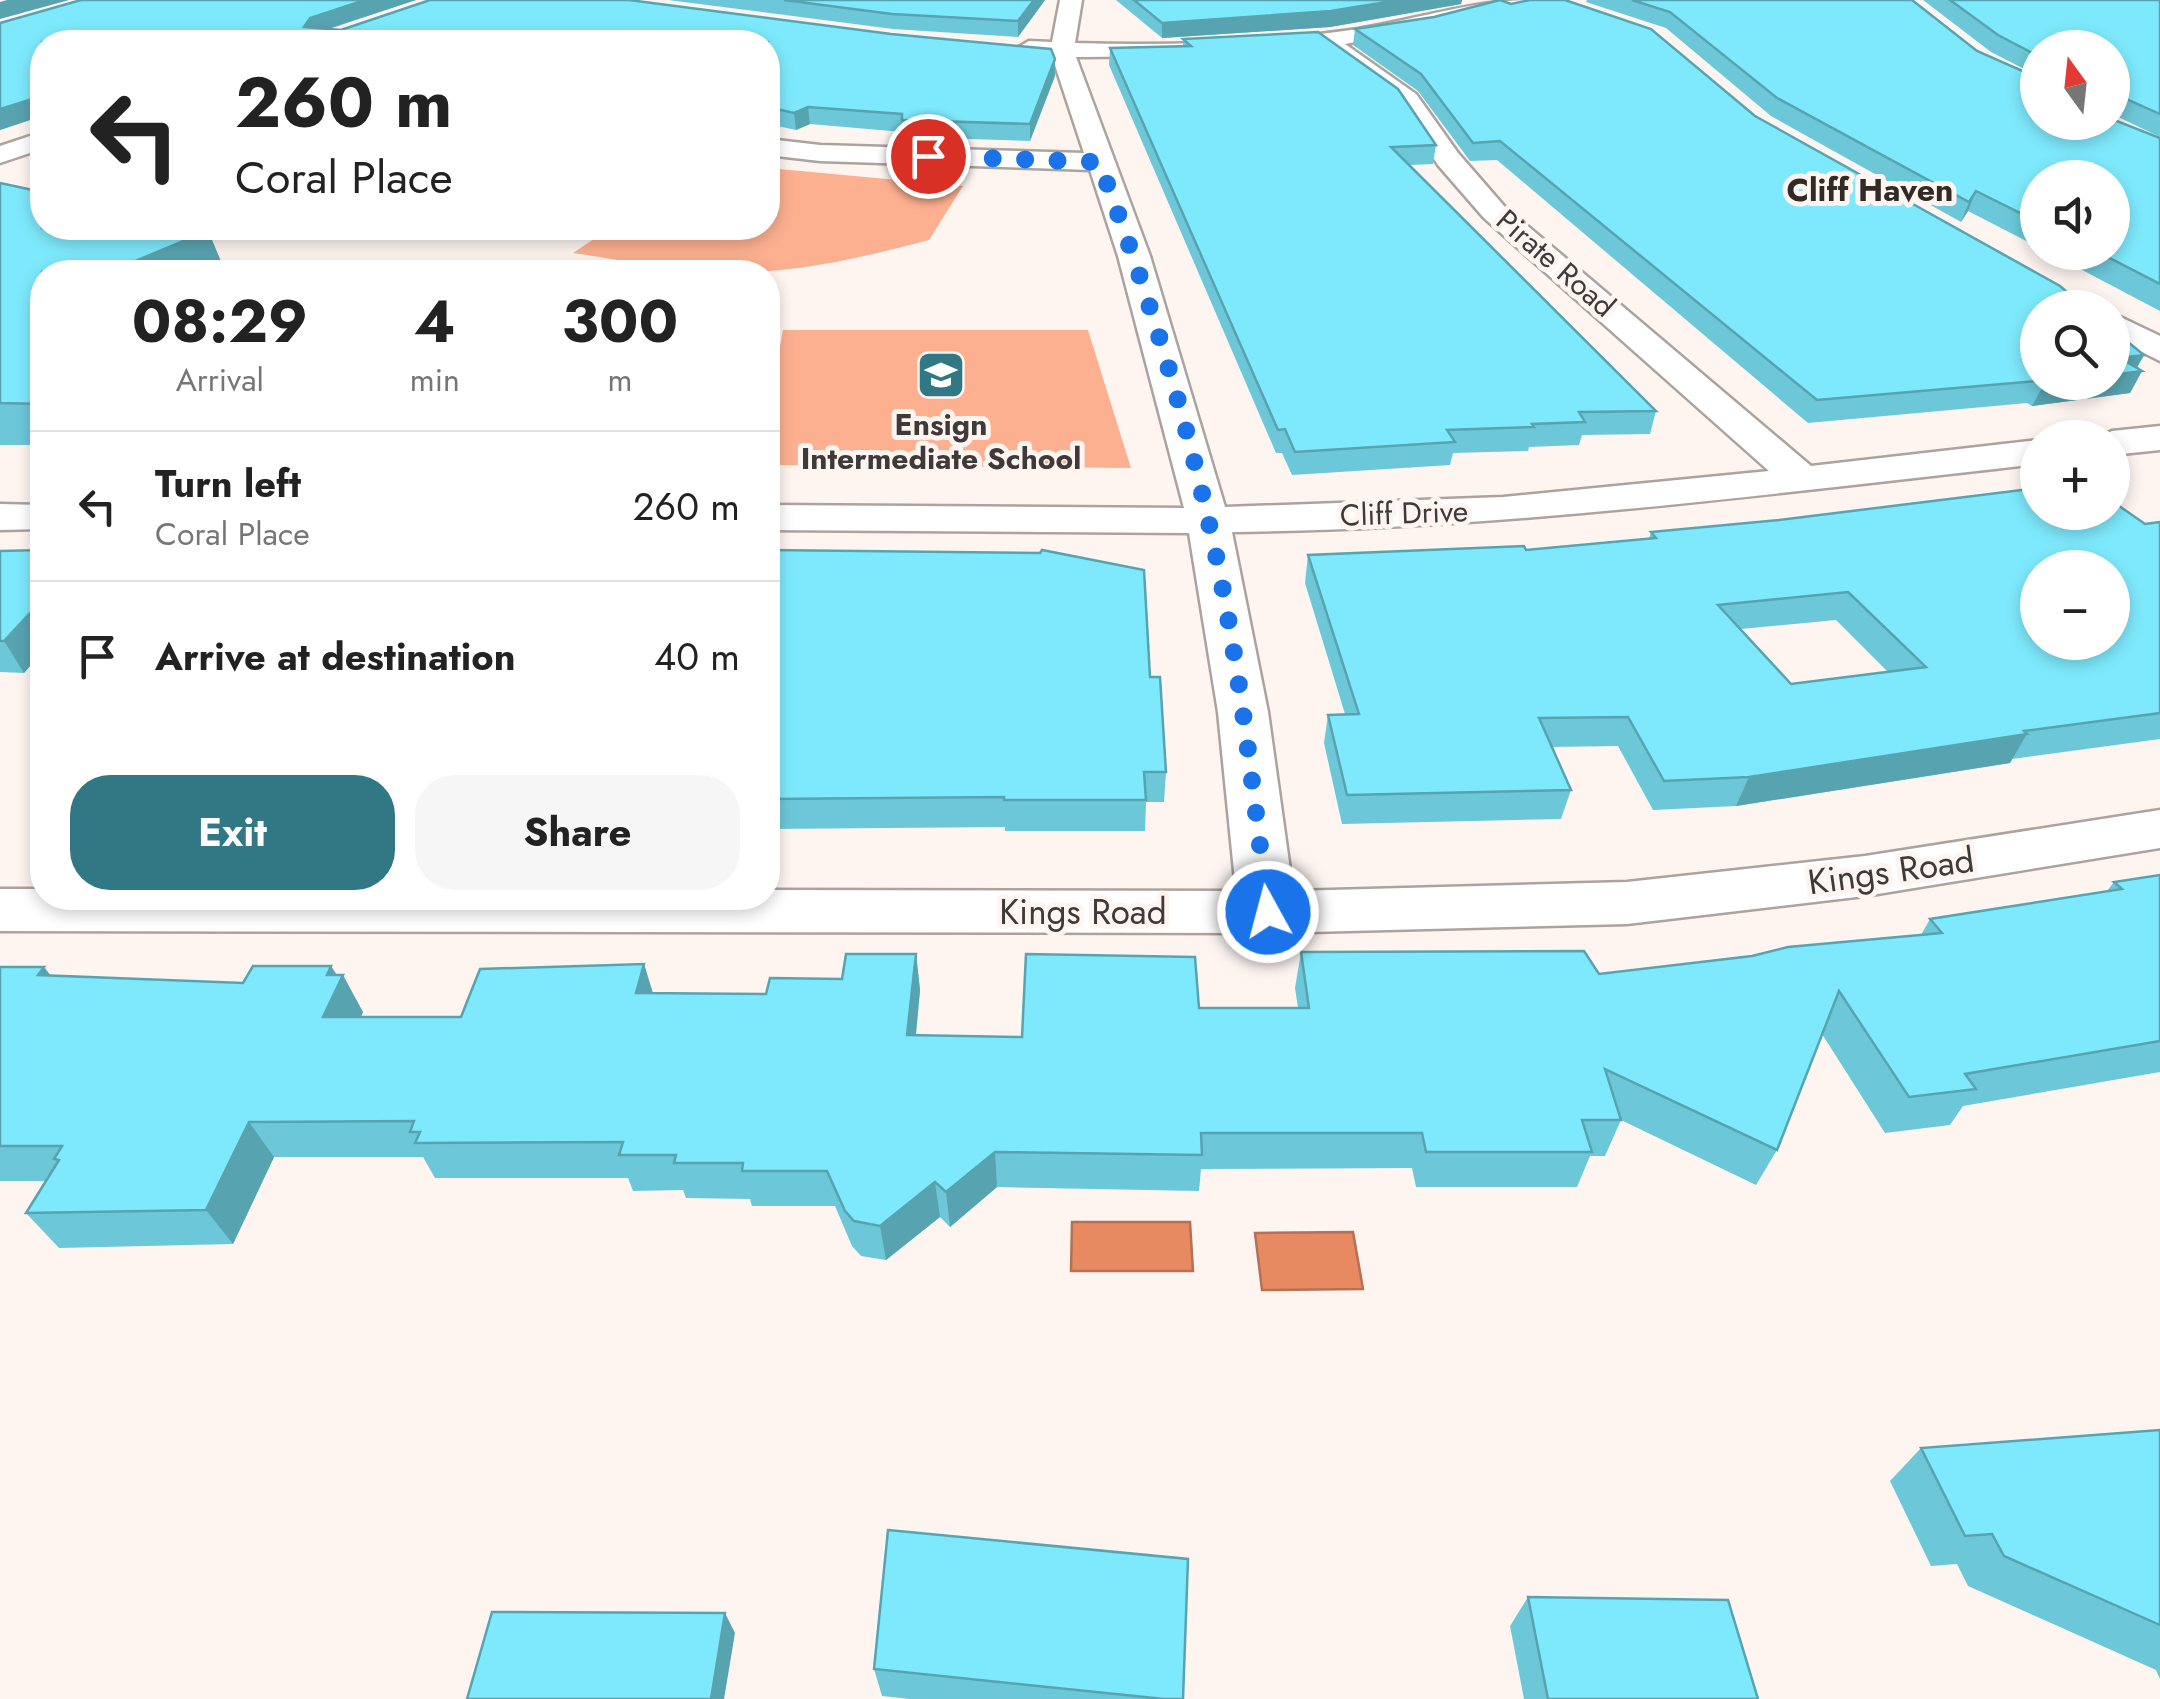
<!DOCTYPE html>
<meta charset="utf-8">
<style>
:root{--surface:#fff;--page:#f6f6f6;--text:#222;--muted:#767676;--line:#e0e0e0;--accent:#317784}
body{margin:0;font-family:Jost,sans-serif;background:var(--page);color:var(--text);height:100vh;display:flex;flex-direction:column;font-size:38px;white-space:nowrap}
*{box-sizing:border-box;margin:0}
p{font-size:32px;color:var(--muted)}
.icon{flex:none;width:55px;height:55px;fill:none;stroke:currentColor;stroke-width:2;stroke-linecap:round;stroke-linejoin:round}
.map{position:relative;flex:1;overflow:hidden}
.drawer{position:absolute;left:30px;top:260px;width:750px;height:650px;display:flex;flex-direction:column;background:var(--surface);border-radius:40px;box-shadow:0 5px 15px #0003}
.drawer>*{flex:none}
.banner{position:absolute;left:30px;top:30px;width:750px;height:210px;border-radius:40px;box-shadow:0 5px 15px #0003;background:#fff;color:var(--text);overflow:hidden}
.needle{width:65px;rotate:345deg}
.fabs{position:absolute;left:2020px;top:30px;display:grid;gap:20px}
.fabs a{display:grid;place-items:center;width:110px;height:110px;border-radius:50%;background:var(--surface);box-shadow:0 5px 15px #0003;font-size:50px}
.pin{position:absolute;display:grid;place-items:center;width:85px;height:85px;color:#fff;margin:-42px;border:5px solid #fff;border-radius:50%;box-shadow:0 2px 10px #0007}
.me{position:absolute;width:110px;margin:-55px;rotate:353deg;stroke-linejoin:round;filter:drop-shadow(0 0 8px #0008)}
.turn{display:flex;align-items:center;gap:35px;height:210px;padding:0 40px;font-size:45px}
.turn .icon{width:130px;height:130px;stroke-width:2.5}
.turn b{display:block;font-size:70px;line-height:85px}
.eta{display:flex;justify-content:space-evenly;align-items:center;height:170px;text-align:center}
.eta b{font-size:60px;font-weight:700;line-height:70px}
.cta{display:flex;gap:20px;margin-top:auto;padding:20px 40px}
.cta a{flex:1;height:115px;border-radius:40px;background:var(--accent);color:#fff;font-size:40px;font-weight:700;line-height:115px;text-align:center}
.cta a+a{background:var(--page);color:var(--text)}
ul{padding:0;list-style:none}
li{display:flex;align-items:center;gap:30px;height:150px;padding:0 40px;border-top:2px solid var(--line)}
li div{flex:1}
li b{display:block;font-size:38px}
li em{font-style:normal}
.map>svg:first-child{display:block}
.green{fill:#fdb090}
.water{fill:#e78961;stroke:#b47155;stroke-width:2.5}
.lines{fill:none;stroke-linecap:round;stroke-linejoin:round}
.minor-casing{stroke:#aca39f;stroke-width:5}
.major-casing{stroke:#aca39f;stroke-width:5}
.minor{fill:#fff;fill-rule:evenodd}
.major{fill:#fff;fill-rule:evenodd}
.wall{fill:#6cc8d9;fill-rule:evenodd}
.shaded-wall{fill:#58a3b0}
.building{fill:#7ee9fc;stroke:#58a3b0;stroke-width:2.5;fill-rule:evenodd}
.route{stroke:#1a73e8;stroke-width:18;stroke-dasharray:0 32.4}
.labels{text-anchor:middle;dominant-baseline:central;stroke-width:10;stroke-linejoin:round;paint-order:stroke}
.far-street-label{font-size:30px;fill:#3e3a39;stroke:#fef5f1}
.far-poi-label{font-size:30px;font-weight:bold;fill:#3e3a39;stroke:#fef5f1}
.far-quarter-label{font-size:32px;font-weight:bold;fill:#312a27;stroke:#fef5f1}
.street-label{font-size:35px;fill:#3e3a39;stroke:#fef5f1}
</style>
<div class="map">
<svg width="2160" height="1699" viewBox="0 0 2160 1699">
<rect width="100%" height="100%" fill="#fef5f1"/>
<!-- green -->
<g class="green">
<path d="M768 168 963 186 929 240C857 259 785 276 710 272 665 270 618 259 573 253L610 228H768Z"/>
<polygon points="783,330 1088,330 1131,468 768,465 768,412"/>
</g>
<!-- water -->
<g class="water">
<polygon points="1072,1222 1190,1222 1193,1271 1071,1271"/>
<polygon points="1353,1232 1363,1289 1262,1290 1255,1233"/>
</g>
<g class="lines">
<!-- minor casing -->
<g class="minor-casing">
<g id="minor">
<path d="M1060 0H1082L1075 43C1166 46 1260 43 1351 30 1411 21 1472 0 1533 0L1529 4 1465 22 1345 44 1416 94 1458 153 1504 206 1811 466 2038 440V464C1769 494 1502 529 1232 532L1268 712 1293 891 1627 882 1865 856 2160 810V848L1865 896 1627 924 1267 933 0 931V889H42V898H768V890L1236 891 1218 712 1189 533 768 530V505L1184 508 1118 256 1090 170 820 161 768 155V139L820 145 1084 153 1052 56 1029 55 1017 48 1029 41 1052 42ZM1331 46 1328 50 1332 55 1398 104 1438 165 1484 218 1769 471 1503 497 1225 507 1150 256 1076 57 1213 56Z"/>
<polygon points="2112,313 2160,336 2160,361 2112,337"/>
<polygon points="2160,426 2160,450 2112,455 2112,438 2096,438 2112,431"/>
<polygon points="0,504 42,505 42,529 0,530"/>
</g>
</g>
<!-- major casing -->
<g class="major-casing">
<polygon id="major" points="42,132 42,149 0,163 0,146"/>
</g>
<!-- minor -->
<use href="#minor" class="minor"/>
<!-- major -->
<use href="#major" class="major"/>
</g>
<!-- wall -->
<g class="wall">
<polygon points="81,0 416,0 329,29 341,30 430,0 629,0 891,34 1051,49 1055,59 1055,76 1030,141 903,137 903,132 810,124 796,130 768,124 768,42 42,42 42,116 0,130 0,23"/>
<polygon points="668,0 1045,0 1018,37 893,29"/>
<polygon points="1116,0 1462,0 1461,4 1330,27 1162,38"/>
<polygon points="1587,0 1912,0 2038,122 2160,138 2160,311 2048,252 2112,252 2038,178 2038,247 1968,211 1961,222 1771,116 1666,28 1586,2"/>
<polygon points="1923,0 2160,0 2160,137 2114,115 2038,48 2038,76 1991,52"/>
<polygon points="1355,29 1755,116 2038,308 2038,382 2112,382 2144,355 2137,368 2142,371 2130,393 2032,406 2027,403 1808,423 1497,160 1470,161 1418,91 1353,45"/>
<polygon points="1183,39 1436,145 1433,164 1409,165 1656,411 1650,434 1582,435 1579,445 1529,447 1528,451 1453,453 1450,465 1292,475 1282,453 1276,453 1109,65 1110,48 1183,46"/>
<polygon points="0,183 42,228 207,228 222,264 219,265 220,269 213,272 42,272 42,445 0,445"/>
<path d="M2160 522V739L2012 759 2010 763 1736 806 1653 810 1618 746 1551 747 1571 790 1561 819 1342 824 1324 743 1328 715 1345 714 1305 583 1308 555 1526 550 1649 539 1651 532 2145 524ZM1836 620 1888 672 1791 684 1741 629Z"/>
<polygon points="42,550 42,652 24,673 0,672 0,551"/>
<polygon points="768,550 1150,677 1166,772 1164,802 1146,802 1145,831 1005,831 1005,827 768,829"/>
<polygon points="2160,875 2160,1072 1963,1106 1950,1125 1885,1133 1822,1034 1777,1150 1756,1185 1621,1120 1605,1156 1590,1156 1577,1187 1416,1187 1412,1168 1201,1169 1199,1191 997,1187 950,1227 940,1217 886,1260 861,1256 852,1246 835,1206 752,1206 750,1199 686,1198 683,1190 633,1191 628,1178 435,1178 423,1157 274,1157 233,1244 59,1248 26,1213 46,1181 0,1181 0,967 44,967 50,975 243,983 331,966 363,1012 361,1017 461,1017 644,964 653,993 766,994 842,979 916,954 920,990 916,1036 1022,1037 1199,1008 1298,1008 1295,988 1301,952 1599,974 1921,935 1930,919 2107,891 2114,882"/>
<polygon points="2160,1430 2160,1679 2156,1670 1968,1586 1957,1564 1931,1566 1890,1481 1921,1448"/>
<polygon points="1528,1597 1758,1699 1524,1699 1510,1626"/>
<polygon points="874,1669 1183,1699 910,1699 882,1696"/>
</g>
<!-- shaded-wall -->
<g class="shaded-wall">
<polygon points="7,0 69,0 0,19 0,2"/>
<polygon points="365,0 416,0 315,33 309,42 304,27 310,18"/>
<polygon points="1034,0 1045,0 1018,37 1018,21"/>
<polygon points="1399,0 1462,0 1461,4 1330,27 1162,38 1162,23"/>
<polygon points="245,31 250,42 209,42"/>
<polygon points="1055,59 1055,76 1030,141 1030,124"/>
<polygon points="42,96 42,116 0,130 0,109"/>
<polygon points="2122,97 2114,115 2112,115 2112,99"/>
<polygon points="808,107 810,124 796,130 794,113"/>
<polygon points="1976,191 1968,211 1961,222 1969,202"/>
<polygon points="204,228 207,228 222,264 219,265 220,269 213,272 109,272"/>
<polygon points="2144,355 2134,372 2142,371 2130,393 2032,406 2044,384 2112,382 2112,372 2120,358"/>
<polygon points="42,600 42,652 24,673 4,641"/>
<polygon points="2027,734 2010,763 1736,806 1749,777"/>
<polygon points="916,954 920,990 912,1072 907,1035"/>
<polygon points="644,964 655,1001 636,993"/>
<polygon points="331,966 340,982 343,975 363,1012 344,1053 323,1017 327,975"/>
<polygon points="44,967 71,1003 38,975"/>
<polygon points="249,1122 274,1157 233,1244 206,1210"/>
<polygon points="995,1152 997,1187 950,1227 946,1192"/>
<polygon points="935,1182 940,1217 886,1260 880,1226"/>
<polygon points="725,1613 735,1633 724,1699 711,1699"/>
</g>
<!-- building -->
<g class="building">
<polygon points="81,0 365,0 310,18 304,27 341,30 430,0 629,0 891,34 1051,49 1055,59 1030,124 902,120 902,114 808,107 794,113 768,107 768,42 321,42 245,31 209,42 42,42 42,96 0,109 0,23"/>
<polygon points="784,0 1034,0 1018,21 892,14"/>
<polygon points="1134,0 1399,0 1331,11 1162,23"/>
<polygon points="1500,0 1511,4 1530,0 1565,0 1651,29 1755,116 2060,286 2086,308 2038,308 2038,381 1817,400 1500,141 1473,143 1421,74 1355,29 1434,17"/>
<polygon points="1632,0 1912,0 1977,51 2038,78 2038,122 2112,122 2112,119 2160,138 2160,284 2098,252 2112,252 2112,178 2038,178 2038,222 1976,191 1969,202 1777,98 1670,12"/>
<polygon points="1950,0 2160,0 2160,114 2122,97 2112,99 2112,48 2038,48 2038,56 1998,35"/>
<polygon points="1318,32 1398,89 1436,145 1391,147 1656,411 1579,412 1585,422 1532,424 1534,427 1447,430 1455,442 1295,452 1285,429 1278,430 1110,48 1191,46 1183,39"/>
<polygon points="0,183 42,192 42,228 204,228 198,230 205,232 109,272 175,272 42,272 42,404 0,403"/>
<polygon points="562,267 679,267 676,272 558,272"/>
<polygon points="2112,329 2144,355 2120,358 2142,371 2112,375"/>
<path d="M2038 488V512H2112V501L2145 524 2160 522V713L2024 731 2027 734 1749 777 1664 781 1628 717 1539 718 1571 790 1347 795 1328 715 1359 714 1308 555 1524 546 1526 550 1656 538 1651 532 1779 520ZM2038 568H2112V642H2038ZM1848 592 1926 667 1791 684 1718 605Z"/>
<polygon points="42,550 42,600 4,641 0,641 0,551"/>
<polygon points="768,550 1040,553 1042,550 1144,570 1150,677 1160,677 1166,772 1144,772 1146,800 1004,800 1004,797 768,799"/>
<polygon points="2160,875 2160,1041 1965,1074 1976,1089 1909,1097 1839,991 1777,1150 1605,1069 1621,1120 1582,1120 1592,1152 1426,1152 1422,1133 1201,1133 1202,1155 995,1152 946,1192 935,1182 880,1226 854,1221 845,1211 827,1171 742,1171 743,1163 674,1163 676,1155 619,1155 623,1142 415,1143 420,1132 410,1132 414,1121 249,1122 206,1210 26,1213 59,1160 54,1159 62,1146 0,1146 0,967 44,967 38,975 243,983 253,966 331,966 327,975 343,975 323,1017 461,1017 480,969 644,964 636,993 766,994 770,978 842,979 846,954 916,954 907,1035 1022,1037 1026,954 1195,957 1199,1008 1309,1008 1301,952 1584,951 1599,974 1752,956 1788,947 1942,933 1930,919 2122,889 2114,882"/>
<polygon points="2160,1430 2160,1625 2004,1556 1992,1534 1965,1536 1921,1448"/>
<polygon points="888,1530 1188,1559 1183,1699 1164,1699 874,1669"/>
<polygon points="1528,1597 1728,1600 1758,1699 1548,1699"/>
<polygon points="492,1612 725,1613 711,1699 467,1699"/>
</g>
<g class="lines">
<!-- route -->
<path class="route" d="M928 156 1099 162C1143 278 1181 399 1208 519 1238 648 1252 781 1268 912"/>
</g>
<!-- icons -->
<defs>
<g id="school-square" transform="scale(2.5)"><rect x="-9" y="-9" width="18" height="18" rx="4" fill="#317784" stroke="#fef5f1"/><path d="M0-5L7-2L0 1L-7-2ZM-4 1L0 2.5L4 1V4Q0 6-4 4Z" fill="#fff"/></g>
</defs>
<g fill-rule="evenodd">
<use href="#school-square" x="941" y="375"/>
</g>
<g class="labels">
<!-- far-street labels -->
<g class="far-street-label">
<text transform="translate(1556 263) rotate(41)">Pirate Road</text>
<text transform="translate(1404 513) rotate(-2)">Cliff Drive</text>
</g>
<!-- far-poi labels -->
<g class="far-poi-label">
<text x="941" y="424">Ensign<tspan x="941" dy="34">Intermediate School</tspan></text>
</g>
<!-- far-quarter labels -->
<g class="far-quarter-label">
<text x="1870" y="190">Cliff Haven</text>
</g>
<!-- street labels -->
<g class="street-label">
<text transform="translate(1891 871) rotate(-8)">Kings Road</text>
<text x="1083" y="912">Kings Road</text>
</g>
</g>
</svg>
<div class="fabs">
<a><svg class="needle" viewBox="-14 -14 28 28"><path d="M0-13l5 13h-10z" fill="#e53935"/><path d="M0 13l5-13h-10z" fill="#767676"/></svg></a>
<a><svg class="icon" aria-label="sound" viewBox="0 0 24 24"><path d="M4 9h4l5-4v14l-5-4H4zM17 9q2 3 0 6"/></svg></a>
<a><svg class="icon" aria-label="search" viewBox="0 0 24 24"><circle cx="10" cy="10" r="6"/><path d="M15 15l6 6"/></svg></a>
<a>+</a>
<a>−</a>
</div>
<div class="pin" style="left:928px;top:156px;background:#d93025"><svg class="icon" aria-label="arrive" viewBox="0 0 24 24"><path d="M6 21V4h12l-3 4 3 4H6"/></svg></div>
<svg class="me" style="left:1268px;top:912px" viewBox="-20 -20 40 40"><circle r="17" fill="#1a73e8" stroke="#fff" stroke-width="3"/><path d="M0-11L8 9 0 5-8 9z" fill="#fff"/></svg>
<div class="banner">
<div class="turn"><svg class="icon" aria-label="left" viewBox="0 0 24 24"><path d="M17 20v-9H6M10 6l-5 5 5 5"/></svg><div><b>260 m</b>Coral Place</div></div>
</div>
<section class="drawer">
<div class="eta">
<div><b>08:29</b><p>Arrival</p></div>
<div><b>4</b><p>min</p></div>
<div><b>300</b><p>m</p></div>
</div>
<ul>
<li><svg class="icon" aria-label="left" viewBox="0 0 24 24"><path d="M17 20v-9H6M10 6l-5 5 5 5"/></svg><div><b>Turn left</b><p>Coral Place</p></div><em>260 m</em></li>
<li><svg class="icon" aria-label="arrive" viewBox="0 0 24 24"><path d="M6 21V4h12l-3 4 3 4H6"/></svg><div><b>Arrive at destination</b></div><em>40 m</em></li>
</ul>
<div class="cta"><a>Exit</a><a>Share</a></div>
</section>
</div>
